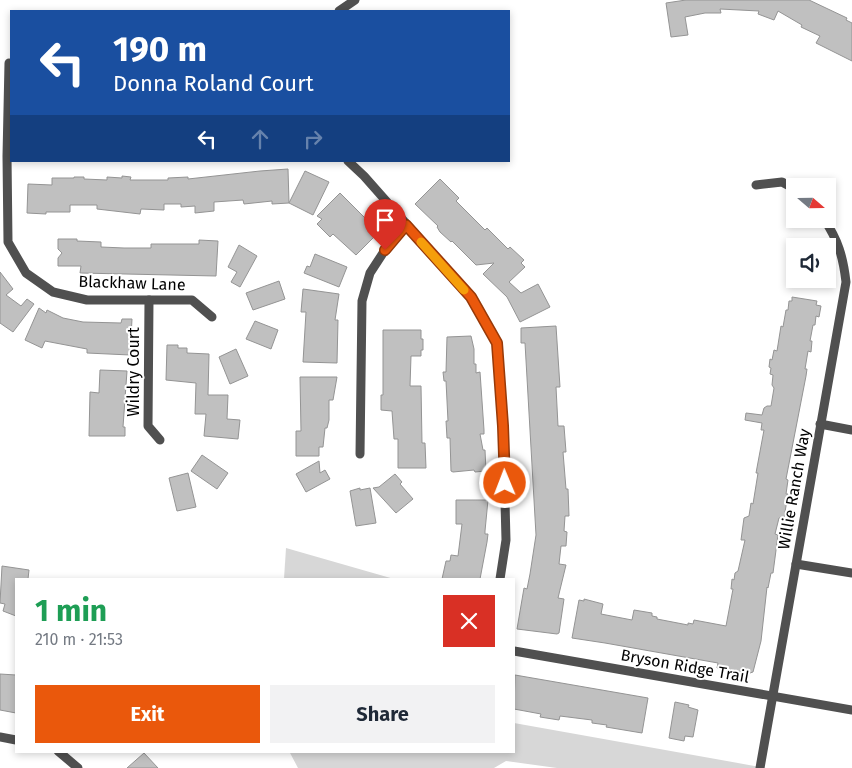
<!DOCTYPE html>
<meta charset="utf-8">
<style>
:root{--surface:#fff;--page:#f2f2f3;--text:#1f2937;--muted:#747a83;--accent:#ea580c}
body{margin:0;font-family:"Fira Sans",sans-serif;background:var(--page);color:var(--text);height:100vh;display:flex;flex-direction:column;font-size:19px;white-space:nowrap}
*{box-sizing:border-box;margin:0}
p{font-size:16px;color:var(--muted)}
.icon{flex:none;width:28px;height:28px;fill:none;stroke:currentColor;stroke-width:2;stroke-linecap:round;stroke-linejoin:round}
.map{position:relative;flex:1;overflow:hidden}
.drawer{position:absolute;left:15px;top:578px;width:500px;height:175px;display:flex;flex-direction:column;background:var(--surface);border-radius:0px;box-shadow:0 2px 8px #0003}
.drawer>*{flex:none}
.hud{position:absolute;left:10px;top:10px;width:500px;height:152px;border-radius:0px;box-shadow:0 2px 8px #0003;background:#1a4fa0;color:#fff;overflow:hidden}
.needle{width:32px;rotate:110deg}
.controls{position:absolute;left:786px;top:178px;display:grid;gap:10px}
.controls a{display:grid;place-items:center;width:50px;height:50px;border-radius:0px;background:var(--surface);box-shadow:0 2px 8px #0003;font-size:25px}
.pin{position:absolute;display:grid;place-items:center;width:42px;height:42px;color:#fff;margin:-51px -21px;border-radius:50% 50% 50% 0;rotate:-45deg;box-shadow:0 0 5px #0007}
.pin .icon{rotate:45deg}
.me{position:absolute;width:55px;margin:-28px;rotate:359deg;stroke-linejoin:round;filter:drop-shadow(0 0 4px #0008)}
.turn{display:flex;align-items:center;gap:18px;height:105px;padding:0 20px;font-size:22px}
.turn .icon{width:65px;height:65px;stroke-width:2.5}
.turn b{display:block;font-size:35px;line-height:42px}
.lanes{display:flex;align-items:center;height:48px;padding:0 20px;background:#0003;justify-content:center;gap:25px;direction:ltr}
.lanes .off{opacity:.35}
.round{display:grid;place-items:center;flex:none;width:52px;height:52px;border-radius:0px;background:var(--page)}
.summary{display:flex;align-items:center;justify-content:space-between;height:85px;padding:0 20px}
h1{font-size:30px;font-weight:700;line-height:38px;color:#1e9e55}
.action{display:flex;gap:10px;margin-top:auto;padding:10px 20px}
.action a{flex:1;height:58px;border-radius:0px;background:var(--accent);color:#fff;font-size:20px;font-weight:700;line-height:58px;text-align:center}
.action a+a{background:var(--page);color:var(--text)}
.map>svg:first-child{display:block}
.green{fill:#d7d7d7}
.building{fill:#c0c0c0;stroke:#949494}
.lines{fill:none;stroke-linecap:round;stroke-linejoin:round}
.street{stroke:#505050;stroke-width:9}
.route-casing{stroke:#983908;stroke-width:12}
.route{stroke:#ea580c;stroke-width:9}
.slow{stroke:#f59e0b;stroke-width:9}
.labels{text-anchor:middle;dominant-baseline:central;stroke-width:4;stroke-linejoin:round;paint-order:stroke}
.street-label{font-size:16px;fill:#000;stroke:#fff}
</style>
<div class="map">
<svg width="852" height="768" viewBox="0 0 852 768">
<rect width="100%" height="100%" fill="#fff"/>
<!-- green -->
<g class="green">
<polygon points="286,548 394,579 284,579"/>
<polygon points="514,723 766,768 557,768 506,761 494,768 298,768 289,751 514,751"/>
</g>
<!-- building -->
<g class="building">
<polygon points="686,0 809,0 847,18 846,20 852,23 852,61 816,43 820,36 801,27 802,25 778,11 774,20 758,14 759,11 720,9 721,13 705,13 685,17 688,35 671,37 666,3"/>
<polygon points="288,169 289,203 272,204 272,201 244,204 243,200 214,202 214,211 195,213 195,206 181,207 181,204 164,204 164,210 141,209 140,214 97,209 97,205 70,205 70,212 46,212 46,214 27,213 28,184 52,185 52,178 74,178 74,177 84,177 84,179 107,180 107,177 122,178 122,176 131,177 130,180 168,180 168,178 188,177 188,179 260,171"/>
<polygon points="305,171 329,182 313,215 289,203"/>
<polygon points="440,179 459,198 456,201 485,230 487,228 508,249 510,247 524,260 521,263 525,267 509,282 521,293 538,284 550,307 520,322 507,297 483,274 494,263 476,265 452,241 451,242 440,232 437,227 438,226 415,204"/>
<polygon points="340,193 379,232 356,255 333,234 330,237 317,224 322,219 317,216"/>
<polygon points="58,239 77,239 77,241 101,242 101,247 124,248 151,248 151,244 199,244 199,240 218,241 216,276 80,273 81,266 58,266 58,258 62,253 58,249"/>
<polygon points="239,245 257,256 240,287 231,282 237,272 228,267"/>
<polygon points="315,254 347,267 339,287 304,273 307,266 310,267"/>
<polygon points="0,272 13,289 6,295 21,306 27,299 34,304 13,332 0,323"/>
<polygon points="279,281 285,299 253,310 246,293"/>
<polygon points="303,289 339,294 335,320 338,320 337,363 303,362 306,312 301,312"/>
<polygon points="792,297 817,301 816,305 821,306 819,317 816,316 815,325 813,325 810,341 812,341 811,352 808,351 805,369 807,369 806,376 786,479 788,480 786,494 788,494 784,518 779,518 775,534 778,535 773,573 771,573 768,588 767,587 761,641 753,672 750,673 717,668 718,663 605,643 572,638 579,600 584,601 584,599 603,604 601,614 632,620 634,610 652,613 652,616 657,617 657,619 688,625 688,623 693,624 694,620 726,626 733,589 731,589 732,579 734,580 735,573 738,571 745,540 741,540 744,518 749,516 751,503 753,504 758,473 756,473 764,430 761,430 762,423 745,420 746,413 762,415 764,408 767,406 771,406 774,388 772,385 773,375 770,374 771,368 769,367 770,359 772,360 774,350 777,351 781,326 783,327 786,310 788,310 789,301 792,301"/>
<polygon points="39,308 46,313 47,310 63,318 83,322 121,323 122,319 132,319 130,355 87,353 87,349 45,341 42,348 25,340"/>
<polygon points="255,321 278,330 271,349 246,339"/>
<polygon points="556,326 560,387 556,387 558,426 564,426 566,452 563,452 566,489 568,489 569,516 565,516 564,531 567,532 566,546 561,546 559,564 566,565 558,598 564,599 559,633 557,634 517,629 524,588 527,589 530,574 536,535 525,343 521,343 521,328"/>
<polygon points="383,330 421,330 421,339 423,339 423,350 421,350 421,356 411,356 410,386 421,386 422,443 425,443 426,468 398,468 398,439 394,439 392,411 381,410 381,395 383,395"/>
<polygon points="471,336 474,349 474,364 476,364 476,373 480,372 484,430 484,434 480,434 483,450 485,450 486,471 475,472 474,470 453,472 451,471 450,438 447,438 446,421 448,421 446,381 444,381 443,372 446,372 447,337"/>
<polygon points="167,345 178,345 178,348 187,348 187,353 209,354 208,395 228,395 227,419 240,420 238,439 204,436 206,414 195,414 196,383 166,380"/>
<polygon points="236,349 248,376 230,384 219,357"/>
<polygon points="100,370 127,371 123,427 125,427 125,436 89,436 90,392 99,393"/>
<polygon points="300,377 337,377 333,400 329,400 329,420 327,428 325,428 323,447 319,447 319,456 296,456 296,431 301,431"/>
<polygon points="202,455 228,473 217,489 191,471"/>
<polygon points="319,461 320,473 325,470 330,479 306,492 296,474"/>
<polygon points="188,473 196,507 177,511 169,478"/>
<polygon points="395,474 402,482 400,484 413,499 396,513 373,488 379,487"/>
<polygon points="360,488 360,490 370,488 376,523 356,526 350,491"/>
<polygon points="456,500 488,500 485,531 485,534 488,534 487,542 480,579 442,579 446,561 450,561 451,555 458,556 462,524 456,524"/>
<polygon points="2,566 29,570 28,579 16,579 16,616 3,611 5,604 0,603"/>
<polygon points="0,674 16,675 16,713 0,710"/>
<polygon points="515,675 648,698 642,733 606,727 607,725 592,723 592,720 560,716 559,720 540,717 541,714 514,709"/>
<polygon points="675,702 689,705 688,707 698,710 693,737 685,736 684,741 669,738"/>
<polygon points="144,753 158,768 127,768"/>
</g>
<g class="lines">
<!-- street -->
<g class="street">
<polyline points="339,11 355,0"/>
<polyline points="9,63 7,156 8,242 26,273 53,292 87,300 192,300 212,317"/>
<polyline points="348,161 364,176 471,297 497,343 503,426 506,540 500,579"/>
<polyline points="756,185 782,182 795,189"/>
<polyline points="149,300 148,426 160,440"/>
<polyline points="820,424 852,430"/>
<polyline points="360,454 362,301 370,273 385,250 406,225"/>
<polyline points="796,564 852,573"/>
<polyline points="514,651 852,710"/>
<polyline points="0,737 16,740"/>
<polyline points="58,751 78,768"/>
<path d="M760 768 846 282C843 256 838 240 824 219"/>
</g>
</g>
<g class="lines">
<!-- route casing -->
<g class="route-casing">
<polyline id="route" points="385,250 406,225 471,297 497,343 503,426 505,483"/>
</g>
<!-- route -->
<use href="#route" class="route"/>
<!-- slow -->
<polyline class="slow" points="421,242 464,290"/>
</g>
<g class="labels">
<!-- street labels -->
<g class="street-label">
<text transform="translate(132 283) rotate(2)">Blackhaw Lane</text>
<text transform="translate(133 372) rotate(-90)">Wildry Court</text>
<text transform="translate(794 489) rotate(-80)">Willie Ranch Way</text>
<text transform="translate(685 666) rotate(10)">Bryson Ridge Trail</text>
</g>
</g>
</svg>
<div class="controls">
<a><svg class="needle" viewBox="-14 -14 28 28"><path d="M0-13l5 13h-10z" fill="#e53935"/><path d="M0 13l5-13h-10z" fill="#747a83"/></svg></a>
<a><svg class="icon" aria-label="sound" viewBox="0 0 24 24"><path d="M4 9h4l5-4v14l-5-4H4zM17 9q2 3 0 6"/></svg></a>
</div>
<div class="pin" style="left:385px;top:250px;background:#d93025"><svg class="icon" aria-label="arrive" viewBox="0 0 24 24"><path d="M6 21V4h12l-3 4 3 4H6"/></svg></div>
<svg class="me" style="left:505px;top:483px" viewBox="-20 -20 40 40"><circle r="17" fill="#ea580c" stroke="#fff" stroke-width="3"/><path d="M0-11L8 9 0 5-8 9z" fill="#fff"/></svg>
<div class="hud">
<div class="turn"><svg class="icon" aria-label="left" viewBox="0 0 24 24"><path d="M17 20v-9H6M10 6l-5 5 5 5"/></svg><div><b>190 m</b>Donna Roland Court</div></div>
<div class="lanes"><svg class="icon" aria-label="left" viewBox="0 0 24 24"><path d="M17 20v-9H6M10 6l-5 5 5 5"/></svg><svg class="icon off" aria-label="ahead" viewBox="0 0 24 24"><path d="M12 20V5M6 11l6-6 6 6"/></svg><svg class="icon off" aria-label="right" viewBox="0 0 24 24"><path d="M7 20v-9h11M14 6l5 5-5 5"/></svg></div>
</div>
<section class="drawer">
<div class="summary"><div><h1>1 min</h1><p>210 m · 21:53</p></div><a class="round" style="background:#d93025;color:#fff"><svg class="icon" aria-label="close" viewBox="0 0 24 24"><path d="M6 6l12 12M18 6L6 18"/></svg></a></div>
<div class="action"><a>Exit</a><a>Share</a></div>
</section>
</div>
